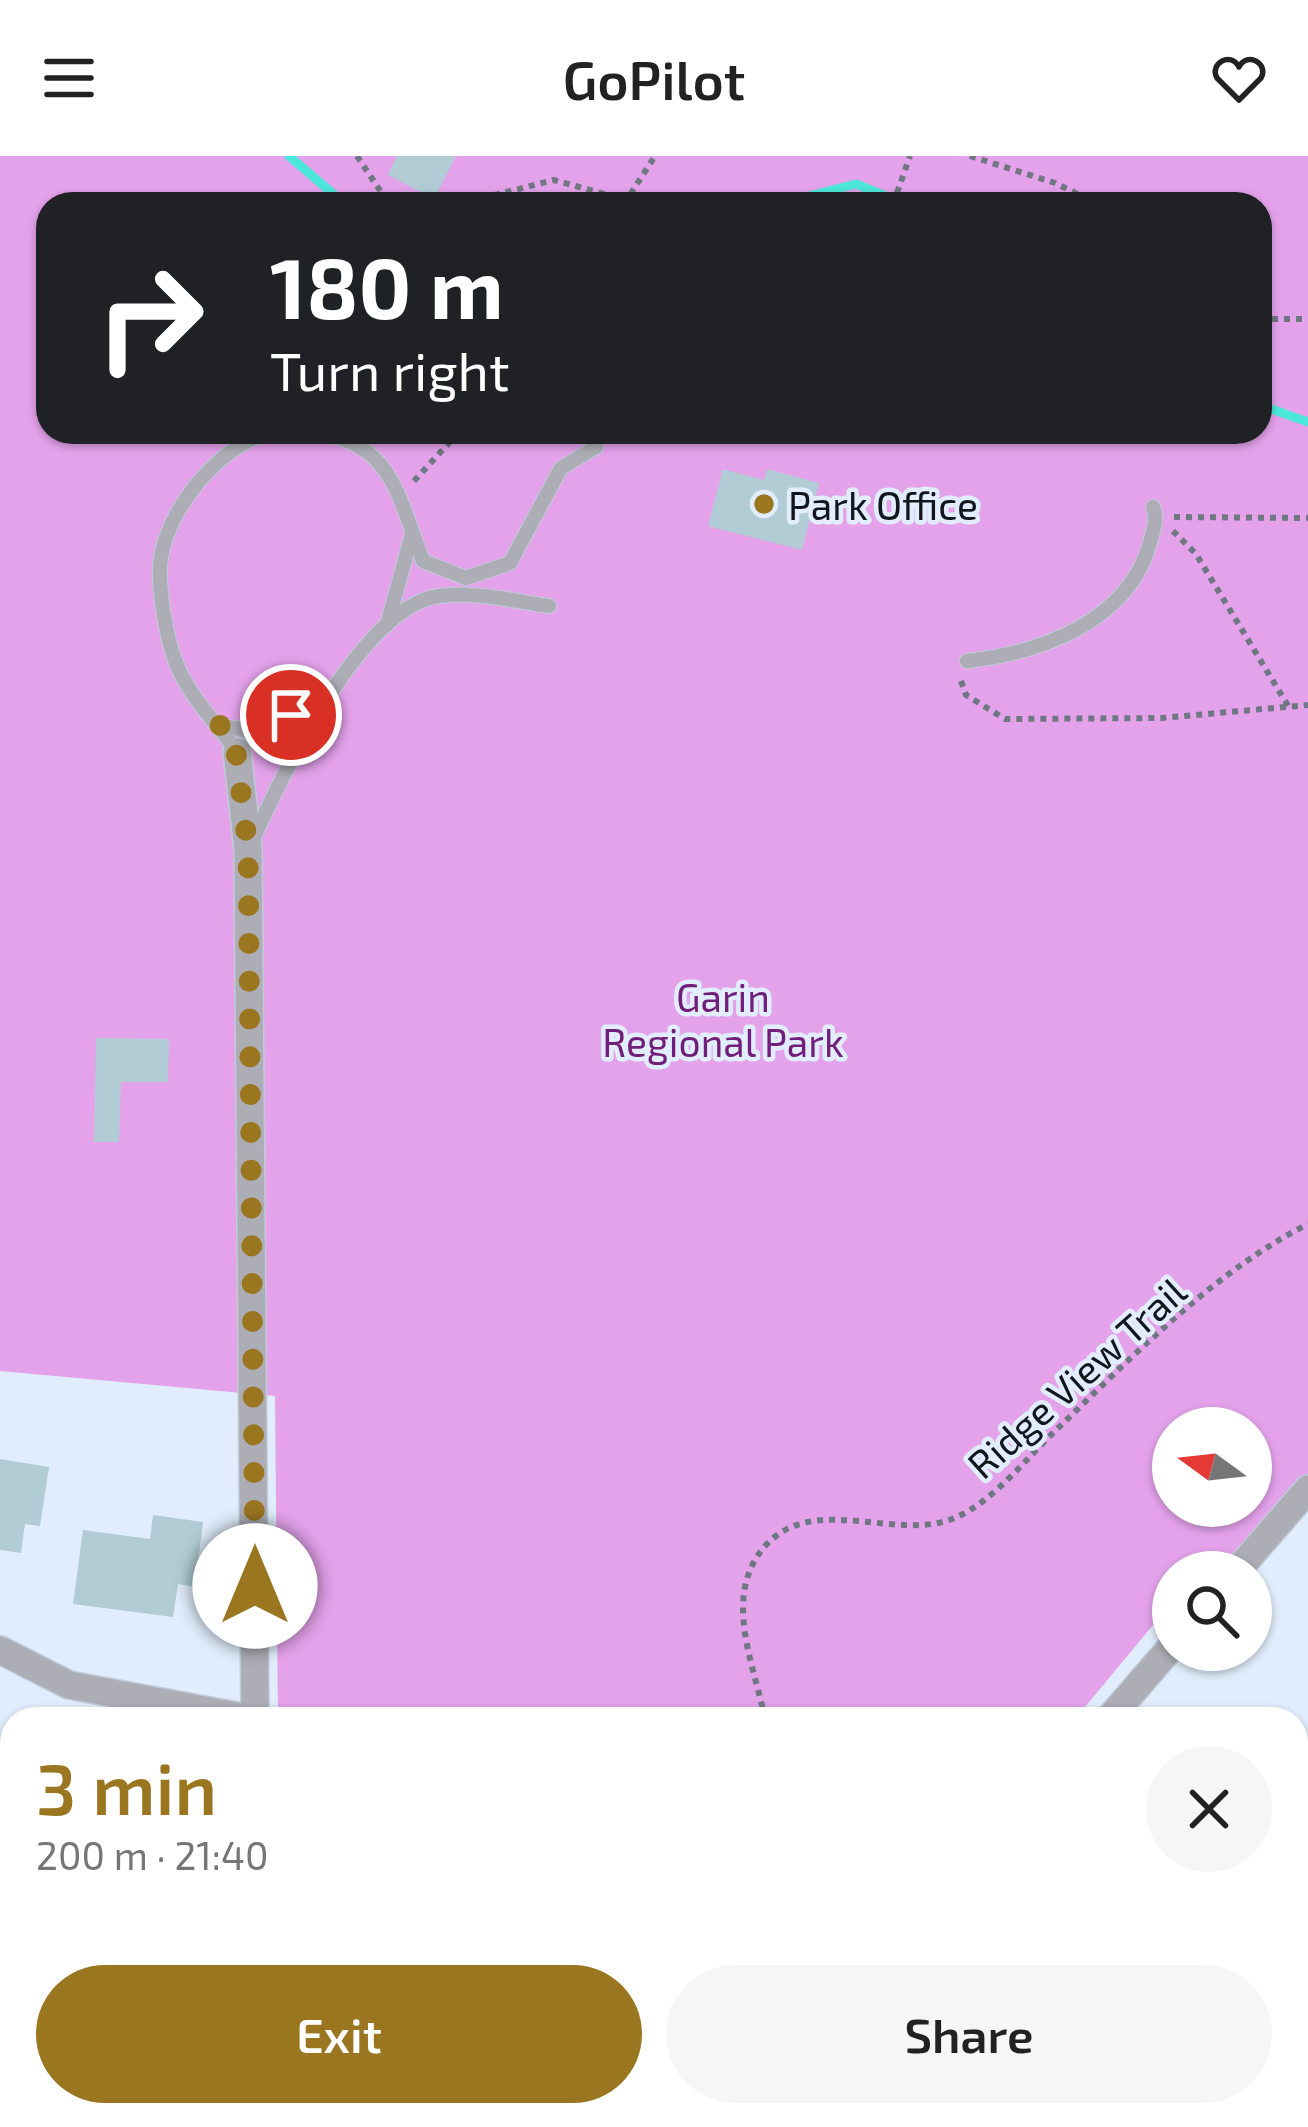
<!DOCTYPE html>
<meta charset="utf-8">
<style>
:root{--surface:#fff;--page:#f6f6f6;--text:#222;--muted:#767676;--accent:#9a7621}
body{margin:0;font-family:"Exo 2",sans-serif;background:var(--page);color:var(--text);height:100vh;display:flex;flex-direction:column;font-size:45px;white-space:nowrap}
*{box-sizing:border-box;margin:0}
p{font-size:39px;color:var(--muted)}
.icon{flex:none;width:66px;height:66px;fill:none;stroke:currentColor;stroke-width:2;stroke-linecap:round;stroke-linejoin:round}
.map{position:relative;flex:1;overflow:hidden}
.drawer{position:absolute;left:0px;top:1551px;width:1308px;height:420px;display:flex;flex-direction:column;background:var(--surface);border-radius:36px 36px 0 0;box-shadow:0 3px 9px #0004}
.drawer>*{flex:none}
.top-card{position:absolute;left:36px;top:36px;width:1236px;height:252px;border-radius:36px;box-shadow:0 3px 9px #0004;background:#202124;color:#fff;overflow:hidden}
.needle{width:78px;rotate:285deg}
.buttons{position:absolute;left:1152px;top:1251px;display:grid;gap:24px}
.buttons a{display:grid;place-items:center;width:120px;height:120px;border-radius:50%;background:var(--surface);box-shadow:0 3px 9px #0004;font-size:60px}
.pin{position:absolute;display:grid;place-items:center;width:102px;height:102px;color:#fff;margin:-51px;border:6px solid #fff;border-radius:50%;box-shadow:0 3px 12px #0007}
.me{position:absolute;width:132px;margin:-66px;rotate:0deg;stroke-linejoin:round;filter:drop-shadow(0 0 9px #0008)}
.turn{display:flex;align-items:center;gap:42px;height:252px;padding:0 36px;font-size:54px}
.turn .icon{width:156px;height:156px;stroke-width:2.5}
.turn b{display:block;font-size:84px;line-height:102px}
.round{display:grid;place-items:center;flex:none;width:126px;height:126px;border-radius:63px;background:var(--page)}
.summary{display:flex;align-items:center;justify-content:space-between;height:204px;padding:0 36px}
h1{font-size:72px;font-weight:600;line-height:90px;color:var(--accent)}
.cta{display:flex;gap:24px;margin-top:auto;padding:24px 36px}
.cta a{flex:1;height:138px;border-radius:72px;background:var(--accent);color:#fff;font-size:48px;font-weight:600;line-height:138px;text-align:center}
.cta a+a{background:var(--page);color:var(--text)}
header{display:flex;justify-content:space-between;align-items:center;height:156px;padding:0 36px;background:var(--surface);font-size:54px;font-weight:600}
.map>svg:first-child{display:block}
.green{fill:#e4a2eb;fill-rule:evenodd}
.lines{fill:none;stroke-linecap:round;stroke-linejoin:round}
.stream{stroke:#4ce7da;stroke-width:9}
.building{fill:#b2ccd5}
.lane-casing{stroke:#c0cbd8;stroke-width:16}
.street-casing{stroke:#c0cbd8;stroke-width:30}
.path{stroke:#6f7782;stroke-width:6;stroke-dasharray:6 6;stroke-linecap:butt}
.lane{stroke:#adadb6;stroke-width:14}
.street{stroke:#adadb6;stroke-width:27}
.route{stroke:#9a7621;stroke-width:21;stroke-dasharray:0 37.8}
.poi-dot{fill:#9a7621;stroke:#e1edfc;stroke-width:4.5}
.labels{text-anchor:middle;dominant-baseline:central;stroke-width:9;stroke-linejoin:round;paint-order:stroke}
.poi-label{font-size:39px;fill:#11161d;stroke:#e1edfc;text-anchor:start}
.park-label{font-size:39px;fill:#701e79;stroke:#e1edfc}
.street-label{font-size:39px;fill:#11161d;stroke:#e1edfc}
</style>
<header><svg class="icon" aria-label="menu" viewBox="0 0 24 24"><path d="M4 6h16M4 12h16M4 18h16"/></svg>GoPilot<svg class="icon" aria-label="heart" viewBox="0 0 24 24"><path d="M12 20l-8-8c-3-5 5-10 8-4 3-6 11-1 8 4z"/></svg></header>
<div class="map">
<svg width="1308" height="1971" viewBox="0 0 1308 1971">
<rect width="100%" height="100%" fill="#e1edfc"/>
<!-- green -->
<path class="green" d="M0 0H1308V1330L1237 1416H1173V1485L1153 1469 1075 1563 278 1562 275 1240 0 1215ZM48 48H1260V276H48ZM1173 1272H1251V1350H1173Z"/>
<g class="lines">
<!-- stream -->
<g class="stream">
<polyline points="289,0 345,48"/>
<polyline points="777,48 856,28 905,48"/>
<polyline points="1260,249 1308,266"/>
</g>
</g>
<!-- building -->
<g class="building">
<polygon points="397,0 456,0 434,43 388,19"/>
<polygon points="723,313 764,324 767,313 819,327 802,394 708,370"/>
<polygon points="96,882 169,883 168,926 121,926 119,986 94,986"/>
<polygon points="0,1303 49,1311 40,1370 25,1368 21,1397 0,1394"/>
<polygon points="153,1359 203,1366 195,1431 178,1428 173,1461 73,1448 83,1374 150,1383"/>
<polygon points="0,1682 12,1684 7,1771 0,1769"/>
<polygon points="112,1959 127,1959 130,1971 76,1971"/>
</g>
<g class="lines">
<!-- lane casing -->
<g class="lane-casing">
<g id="lane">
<path d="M312 276C393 285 398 341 423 405L466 422 510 407 561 312 596 291"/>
<polyline points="387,469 412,378"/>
<path d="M967 505C1040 497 1128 466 1150 387 1153 374 1158 364 1153 351"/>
<polyline points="218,569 255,576 325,542"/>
<path d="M237 596C215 565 188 540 175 504 166 480 159 437 160 411 162 358 221 285 273 276"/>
<path d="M253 683C283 618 361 451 439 440 474 435 514 445 549 450"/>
<polyline points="977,1959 986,1971"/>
</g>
</g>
<!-- street casing -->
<g class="street-casing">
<g id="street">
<polyline points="237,596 248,693 255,1563"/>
<polyline points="1236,1416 1308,1333"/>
<polyline points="0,1494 69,1529 253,1563"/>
<polyline points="1109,1563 1173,1489"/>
<polyline points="255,1971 255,1959"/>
</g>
</g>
<!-- path -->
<g class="path">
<polyline points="357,0 385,42 398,48"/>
<polyline points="970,0 1055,27 1098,48"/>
<polyline points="459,48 554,24 626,44"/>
<polyline points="624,48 655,0"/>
<polyline points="893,48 910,0"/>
<polyline points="1260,163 1308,163"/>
<polyline points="414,325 459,276"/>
<polyline points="1174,361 1308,362"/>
<polyline points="1173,375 1196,398 1290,553"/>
<polyline points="961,525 966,539 1005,563 1162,562 1308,549"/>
<path d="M765 1563C754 1507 721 1439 766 1389 816 1335 900 1389 959 1360 995 1343 1026 1303 1054 1276 1131 1202 1212 1117 1308 1068"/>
</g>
<!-- lane -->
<use href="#lane" class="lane"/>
<!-- street -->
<use href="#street" class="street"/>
</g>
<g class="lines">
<!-- route -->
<polyline class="route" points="255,1430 248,693 236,596 218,569 255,576 291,559"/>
</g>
<!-- markers -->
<circle class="poi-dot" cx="764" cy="348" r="12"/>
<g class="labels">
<!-- poi labels -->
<g class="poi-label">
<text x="788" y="348">Park Office</text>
</g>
<!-- park labels -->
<g class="park-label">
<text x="723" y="840">Garin<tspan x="723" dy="45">Regional Park</tspan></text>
</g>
<!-- street labels -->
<g class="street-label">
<text transform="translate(1076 1221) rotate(-42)">Ridge View Trail</text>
</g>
</g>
</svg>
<div class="buttons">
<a><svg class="needle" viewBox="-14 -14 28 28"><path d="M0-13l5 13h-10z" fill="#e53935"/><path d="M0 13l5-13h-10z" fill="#767676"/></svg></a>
<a><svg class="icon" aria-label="search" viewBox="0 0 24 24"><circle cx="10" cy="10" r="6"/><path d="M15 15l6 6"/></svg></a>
</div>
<div class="pin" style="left:291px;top:559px;background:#d93025"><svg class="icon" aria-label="arrive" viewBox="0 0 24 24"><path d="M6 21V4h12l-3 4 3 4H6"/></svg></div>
<svg class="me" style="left:255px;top:1430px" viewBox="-20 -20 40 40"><circle r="19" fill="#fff"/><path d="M0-13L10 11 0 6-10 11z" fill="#9a7621"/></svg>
<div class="top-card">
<div class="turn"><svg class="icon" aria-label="right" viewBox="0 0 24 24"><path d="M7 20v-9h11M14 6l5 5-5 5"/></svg><div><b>180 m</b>Turn right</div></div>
</div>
<section class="drawer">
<div class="summary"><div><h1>3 min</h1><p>200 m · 21:40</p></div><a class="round"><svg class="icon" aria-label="close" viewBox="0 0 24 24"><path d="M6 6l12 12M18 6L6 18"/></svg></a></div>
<div class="cta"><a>Exit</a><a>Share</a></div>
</section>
</div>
